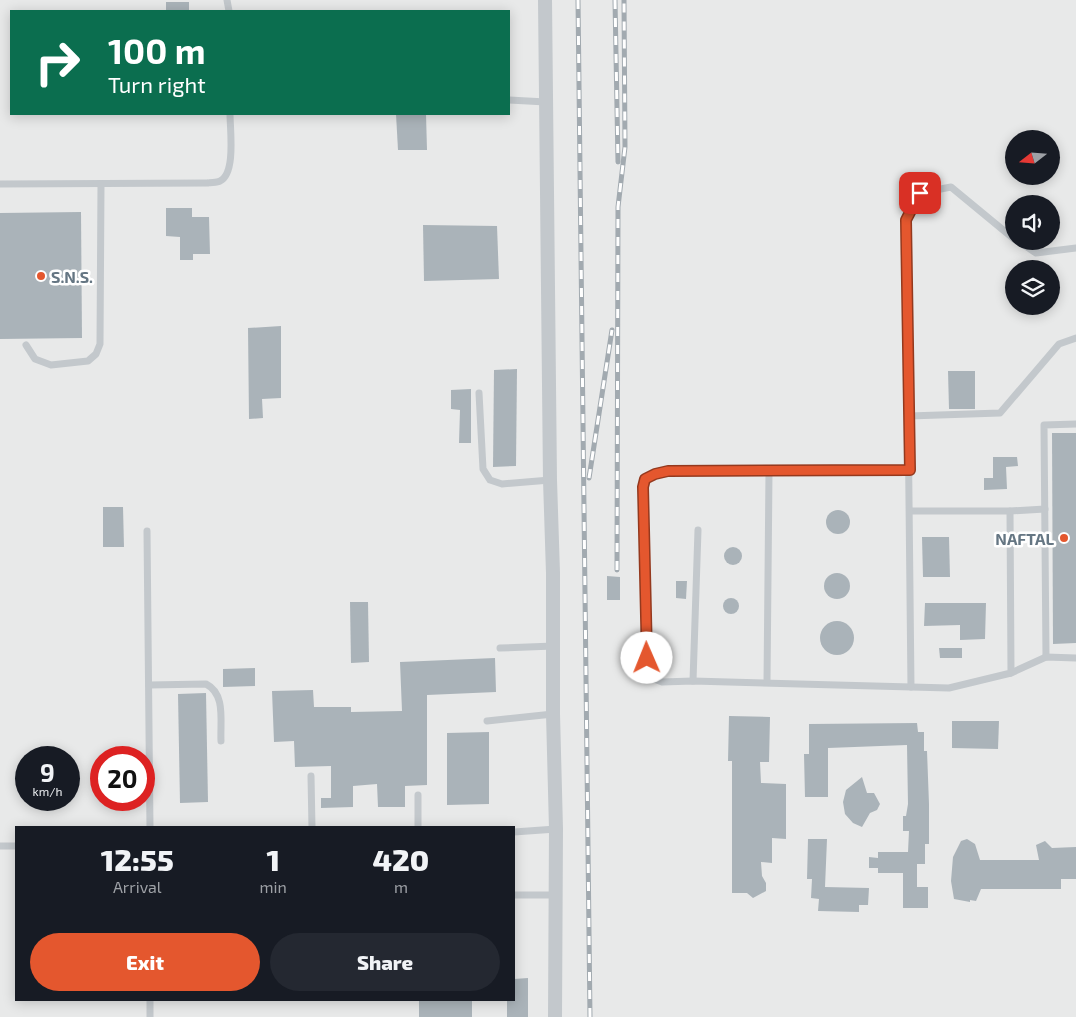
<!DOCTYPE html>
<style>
:root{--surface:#171b24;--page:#242831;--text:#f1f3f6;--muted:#9ea1a6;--accent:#e4572e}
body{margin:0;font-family:"Exo 2",sans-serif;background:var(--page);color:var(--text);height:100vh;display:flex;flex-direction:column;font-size:19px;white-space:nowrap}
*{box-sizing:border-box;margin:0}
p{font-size:16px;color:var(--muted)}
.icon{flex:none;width:28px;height:28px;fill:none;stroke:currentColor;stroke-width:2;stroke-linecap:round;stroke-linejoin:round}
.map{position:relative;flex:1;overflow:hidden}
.panel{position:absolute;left:15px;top:826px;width:500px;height:175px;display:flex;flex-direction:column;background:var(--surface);border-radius:0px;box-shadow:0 2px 12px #0003}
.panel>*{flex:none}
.top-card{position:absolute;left:10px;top:10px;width:500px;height:105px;border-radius:0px;box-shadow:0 2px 12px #0003;background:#0b6e4f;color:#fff;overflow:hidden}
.needle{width:32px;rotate:253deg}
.tools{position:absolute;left:1005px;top:130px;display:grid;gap:10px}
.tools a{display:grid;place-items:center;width:55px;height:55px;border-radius:50%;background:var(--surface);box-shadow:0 2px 12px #0003;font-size:25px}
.speed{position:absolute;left:15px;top:746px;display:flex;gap:10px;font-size:25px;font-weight:700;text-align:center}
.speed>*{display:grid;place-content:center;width:65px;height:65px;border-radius:50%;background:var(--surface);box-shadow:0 2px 12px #0003;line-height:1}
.speed small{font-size:12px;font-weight:400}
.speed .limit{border:8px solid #d22;background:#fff;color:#111}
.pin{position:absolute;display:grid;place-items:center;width:42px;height:42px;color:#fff;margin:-21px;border-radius:10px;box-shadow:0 2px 8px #0006}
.me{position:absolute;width:55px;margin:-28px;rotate:359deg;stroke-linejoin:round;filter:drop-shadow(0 0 4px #0008)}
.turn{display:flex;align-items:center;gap:18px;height:105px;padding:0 15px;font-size:22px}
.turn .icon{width:65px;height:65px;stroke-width:2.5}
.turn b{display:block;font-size:35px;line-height:42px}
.eta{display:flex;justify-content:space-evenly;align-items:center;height:85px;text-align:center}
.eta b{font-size:30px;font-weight:800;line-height:35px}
.action{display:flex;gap:10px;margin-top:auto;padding:10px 15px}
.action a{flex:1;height:58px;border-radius:30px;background:var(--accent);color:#fff;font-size:20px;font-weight:800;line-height:58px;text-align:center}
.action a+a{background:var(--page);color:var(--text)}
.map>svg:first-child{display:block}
.built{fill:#e8e9e9;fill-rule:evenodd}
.building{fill:#aab3b9}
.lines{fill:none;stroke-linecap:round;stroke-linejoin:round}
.lane{stroke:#c3c8cc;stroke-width:7}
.street{stroke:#c3c8cc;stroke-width:14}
.rail-casing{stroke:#a2aab0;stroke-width:5}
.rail{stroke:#fff;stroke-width:3;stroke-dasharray:9;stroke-linecap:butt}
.route-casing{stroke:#94391e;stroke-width:12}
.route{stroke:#e4572e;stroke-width:9}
.poi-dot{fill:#e4572e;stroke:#fff;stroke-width:2}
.labels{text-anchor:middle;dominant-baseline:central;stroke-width:5;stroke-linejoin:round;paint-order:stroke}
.poi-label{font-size:16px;font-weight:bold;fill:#657683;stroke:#fff;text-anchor:start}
</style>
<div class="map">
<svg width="1076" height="1017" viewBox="0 0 1076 1017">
<rect width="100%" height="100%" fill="#fafaf8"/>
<!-- built -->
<path class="built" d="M0 0H1076V1017H0ZM11 11H509V114H11ZM1014 139H1051V176H1014ZM1014 204H1051V241H1014ZM1014 269H1051V306H1014ZM26 758H69V800H26ZM101 758H144V800H101ZM16 828H514V1000H16Z"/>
<!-- building -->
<g class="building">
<rect x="166" y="2" width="23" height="9"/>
<polygon points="396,114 426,114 427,150 398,150"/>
<polygon points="166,208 192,208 192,217 209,217 210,254 193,254 193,260 180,260 180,237 166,236"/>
<polygon points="81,212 82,338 0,339 0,213"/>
<polygon points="423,225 497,226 499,279 424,281"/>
<polygon points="281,326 281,398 262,399 263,418 249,419 248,328"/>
<polygon points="517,369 516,466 493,467 494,370"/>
<polygon points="948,371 975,371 975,409 949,409"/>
<polygon points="471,389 471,443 459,443 460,410 451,409 451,390"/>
<polygon points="1052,433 1076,433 1076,643 1053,644"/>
<polygon points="993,457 1017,457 1018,466 1006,467 1007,489 984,490 984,478 993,478"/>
<polygon points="103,507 123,507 124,547 103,547"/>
<circle cx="838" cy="522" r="12"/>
<polygon points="922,537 949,537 950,577 923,577"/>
<circle cx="733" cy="556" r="9"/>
<circle cx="837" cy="586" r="13"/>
<polygon points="607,576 620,577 620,600 607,600"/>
<polygon points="676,581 687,581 686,599 676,598"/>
<circle cx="731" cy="606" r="8"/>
<polygon points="350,602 368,602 369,662 351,663"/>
<polygon points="925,603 986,603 985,639 960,640 960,625 924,626"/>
<circle cx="837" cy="638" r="17"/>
<polygon points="939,648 962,648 962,658 940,658"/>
<polygon points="495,658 496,692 427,695 427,785 405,786 405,807 378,807 377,784 353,786 353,807 321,808 321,798 331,798 331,766 295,767 294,741 274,742 272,691 313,690 314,707 351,707 351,712 402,711 400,662"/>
<polygon points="255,668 255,686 223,687 223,669"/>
<polygon points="206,693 208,802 180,803 178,694"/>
<polygon points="729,716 770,717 769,762 760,762 761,783 786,784 786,839 772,838 772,863 761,862 762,876 766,883 766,891 753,898 747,893 732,893 732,761 728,761"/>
<polygon points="952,721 999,721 998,749 952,748"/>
<polygon points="917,723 918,732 924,732 924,751 927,751 929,804 929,844 925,844 925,864 917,864 917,887 928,887 928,908 903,908 903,873 878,873 878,868 869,868 869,857 878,858 878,852 908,852 909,831 903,831 903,816 906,816 908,804 907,745 828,748 828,797 805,797 804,754 809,754 809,724"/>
<polygon points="489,732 489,804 447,805 447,733"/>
<polygon points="862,777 867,793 874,793 880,804 877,810 870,813 862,827 853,823 845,814 843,802 846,790"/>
<polygon points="808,839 827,839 825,887 869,888 868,905 859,905 859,912 818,911 819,899 811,898 812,879 807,879"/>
<polygon points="967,839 975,844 980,860 1039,860 1036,845 1045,841 1052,848 1076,847 1076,879 1061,879 1061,889 981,889 976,901 970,900 970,902 954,899 951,881 953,857 961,841"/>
<polygon points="528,978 528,1017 507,1017 507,1000 514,1000 514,979"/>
<rect x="419" y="1000" width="53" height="17"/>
</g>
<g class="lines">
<!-- lane -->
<g class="lane">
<polyline points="227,0 229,11"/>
<polyline points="509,100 546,102"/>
<path d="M0 184 208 183C211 182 217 183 220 181 236 174 230 129 230 114"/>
<polyline points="1018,241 1036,253 1076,248"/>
<polyline points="26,345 35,359 51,365 88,361 96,354 100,344 101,184"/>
<polyline points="479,393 483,469 490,480 502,484 550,480"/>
<polyline points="909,416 1000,413 1059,344 1076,338"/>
<polyline points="910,470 668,471 655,474 645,479 643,487 647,658 654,679 662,682 693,681 949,688 1011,673 1010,511 910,511"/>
<polyline points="1010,511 1045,509"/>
<polyline points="147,531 150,828"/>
<polyline points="500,648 554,646"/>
<polyline points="1046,657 1044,425 1076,424"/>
<polyline points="1011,673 1046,657 1076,658"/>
<polyline points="693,681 698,530"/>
<polyline points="767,682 769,472"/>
<path d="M149 685 206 684C226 694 220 721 221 741"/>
<polyline points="911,687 906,220 920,193 951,187 1014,239"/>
<polyline points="487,721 553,714"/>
<polyline points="311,776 312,828"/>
<polyline points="418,795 418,828"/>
<polyline points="514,832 556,829"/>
<polyline points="0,846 16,846"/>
<polyline points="514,895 556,895"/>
<polyline points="150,1017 150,1000"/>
</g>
<!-- street -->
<polyline class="street" points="545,0 550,480 553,573 553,714 556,829 555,1017"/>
<!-- rail casing -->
<g class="rail-casing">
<g id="rail">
<polyline points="578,0 590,1017"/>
<polyline points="615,0 618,162"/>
<polyline points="589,478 612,330"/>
<polyline points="617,570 618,207 625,147 624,0"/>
</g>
</g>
<!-- rail -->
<use href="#rail" class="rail"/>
</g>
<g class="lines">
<!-- route casing -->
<g class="route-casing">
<polyline id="route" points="647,658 643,487 645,479 655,474 668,471 910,470 906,220 920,193"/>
</g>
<!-- route -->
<use href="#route" class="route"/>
</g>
<!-- markers -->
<g class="poi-dot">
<circle cx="41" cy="276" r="5"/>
<circle cx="1064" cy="538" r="5"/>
</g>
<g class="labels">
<!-- poi labels -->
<g class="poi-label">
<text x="51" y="276">S.N.S.</text>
<text x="1054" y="538" text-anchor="end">NAFTAL</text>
</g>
</g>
</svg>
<div class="tools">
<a><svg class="needle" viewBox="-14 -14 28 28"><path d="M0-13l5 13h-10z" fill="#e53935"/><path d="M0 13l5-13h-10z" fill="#9ea1a6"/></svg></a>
<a><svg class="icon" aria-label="sound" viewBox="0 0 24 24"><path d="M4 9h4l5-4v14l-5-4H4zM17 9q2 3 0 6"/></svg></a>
<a><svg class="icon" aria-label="layers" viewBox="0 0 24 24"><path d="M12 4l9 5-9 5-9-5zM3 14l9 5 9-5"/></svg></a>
</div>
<div class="speed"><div>9<small>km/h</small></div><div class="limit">20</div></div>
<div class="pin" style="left:920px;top:193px;background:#d93025"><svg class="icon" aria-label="arrive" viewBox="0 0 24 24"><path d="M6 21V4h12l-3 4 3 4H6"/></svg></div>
<svg class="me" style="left:647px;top:658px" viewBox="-20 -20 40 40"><circle r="19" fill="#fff"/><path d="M0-13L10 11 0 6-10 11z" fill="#e4572e"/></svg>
<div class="top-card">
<div class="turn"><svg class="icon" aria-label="right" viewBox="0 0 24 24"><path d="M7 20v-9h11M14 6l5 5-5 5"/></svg><div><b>100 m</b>Turn right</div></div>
</div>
<section class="panel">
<div class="eta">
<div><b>12:55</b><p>Arrival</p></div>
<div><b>1</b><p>min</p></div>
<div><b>420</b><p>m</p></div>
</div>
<div class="action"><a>Exit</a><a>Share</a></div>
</section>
</div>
